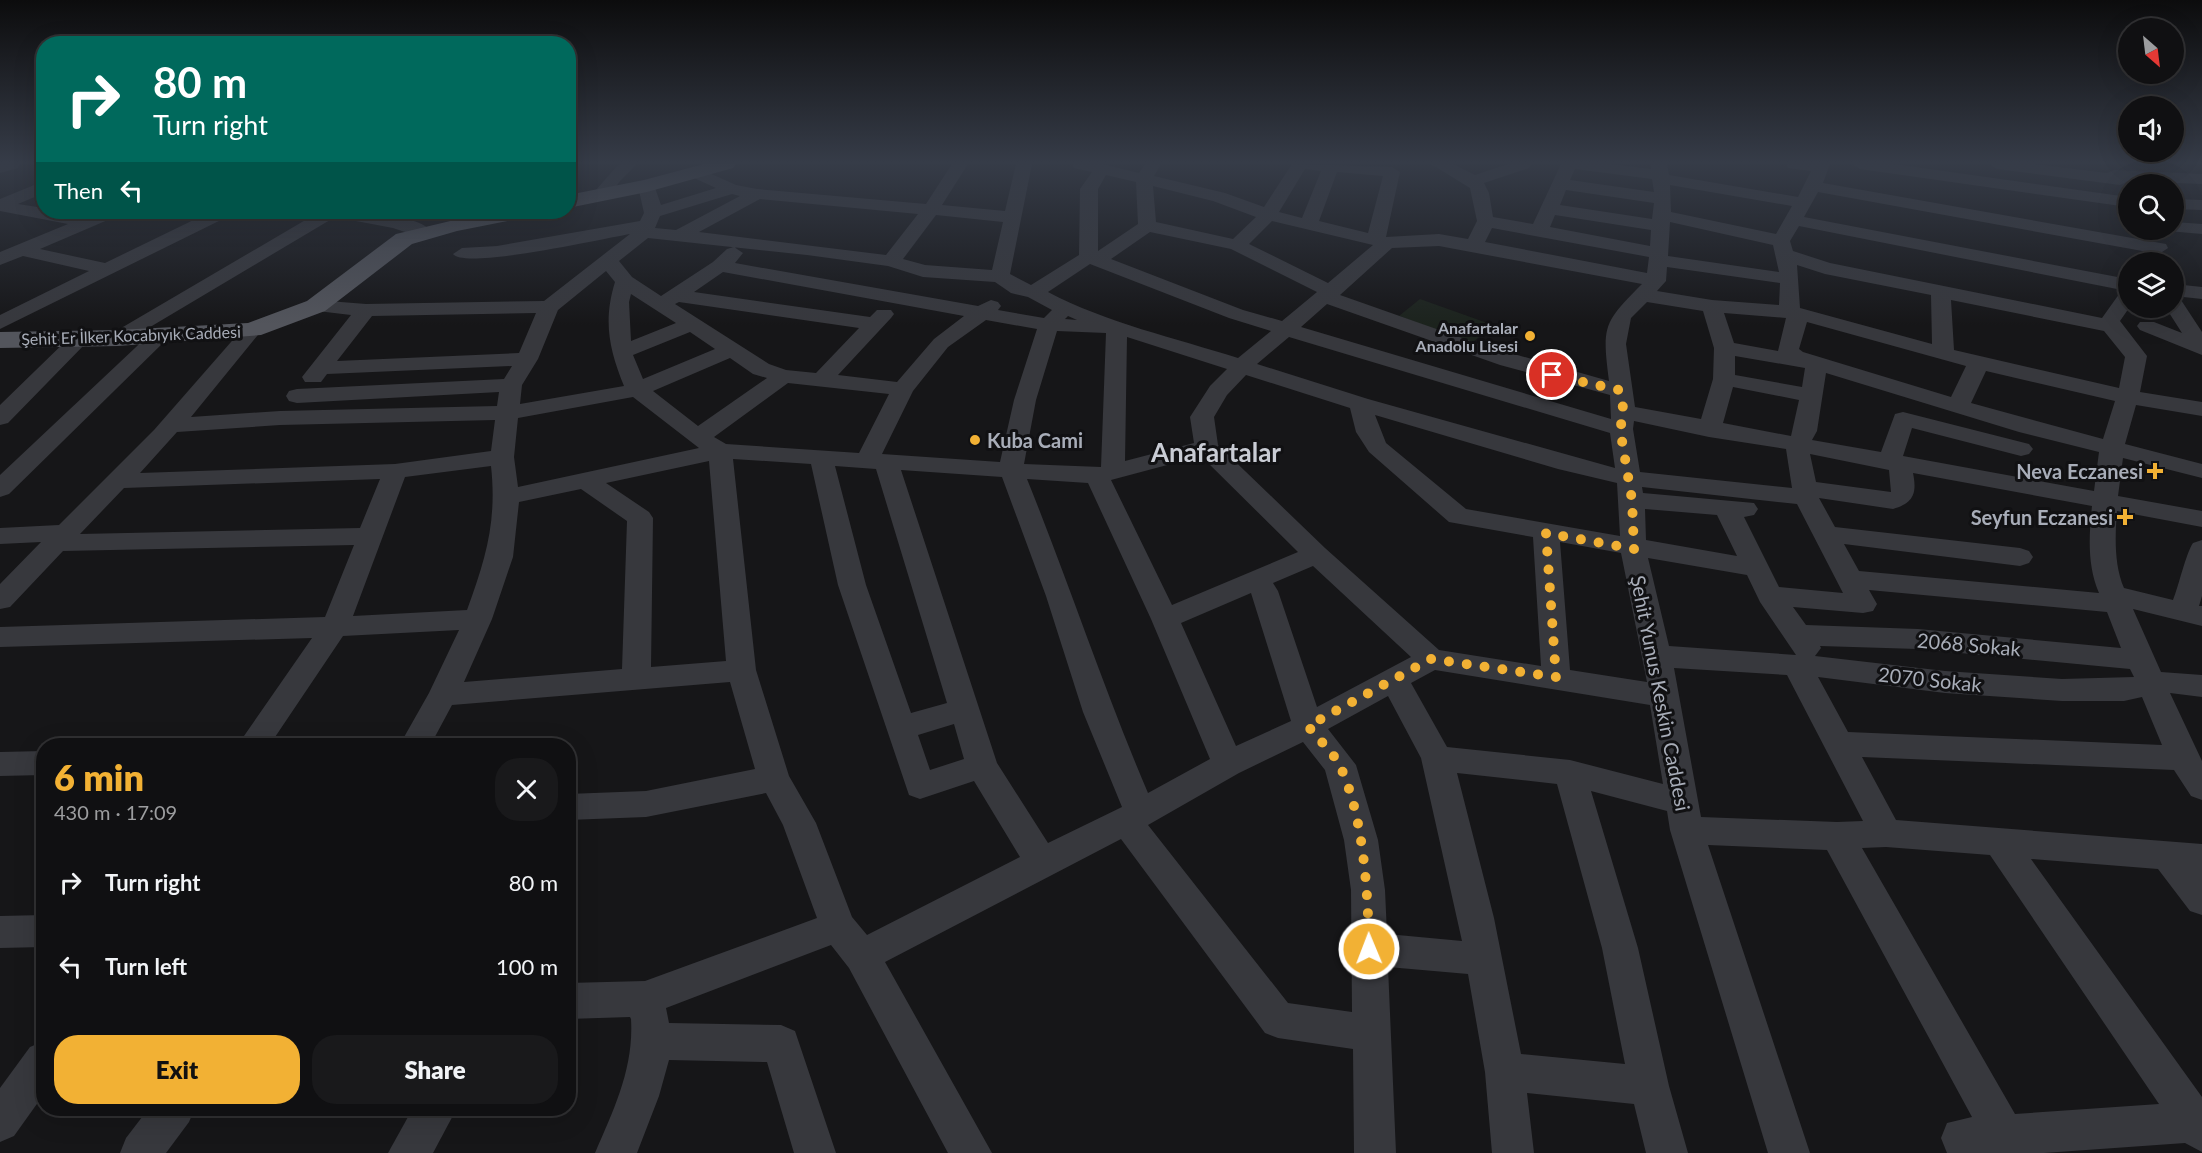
<!DOCTYPE html>
<meta charset="utf-8">
<style>
:root{--surface:#101012;--page:#19191b;--text:#f1f3f6;--muted:#9c9d9f;--line:#303032;--accent:#f2b134}
body{margin:0;font-family:Lato,sans-serif;background:var(--page);color:var(--text);height:100vh;display:flex;flex-direction:column;font-size:22px;white-space:nowrap}
*{box-sizing:border-box;margin:0}
p{font-size:20px;color:var(--muted)}
.icon{flex:none;width:33px;height:33px;fill:none;stroke:currentColor;stroke-width:2;stroke-linecap:round;stroke-linejoin:round}
.map{position:relative;flex:1;overflow:hidden}
.panel{position:absolute;left:36px;top:738px;width:540px;height:378px;display:flex;flex-direction:column;background:var(--surface);border-radius:24px;box-shadow:0 6px 24px #0002,0 0 0 2px var(--line)}
.panel>*{flex:none}
.hud{position:absolute;left:36px;top:36px;width:540px;height:183px;border-radius:24px;box-shadow:0 6px 24px #0002,0 0 0 2px var(--line);background:#00695c;color:#fff;overflow:hidden}
.needle{width:39px;rotate:152deg}
.controls{position:absolute;left:2118px;top:18px;display:grid;gap:12px}
.controls a{display:grid;place-items:center;width:66px;height:66px;border-radius:50%;background:var(--surface);box-shadow:0 6px 24px #0002,0 0 0 2px var(--line);font-size:30px}
.pin{position:absolute;display:grid;place-items:center;width:51px;height:51px;color:#fff;margin:-26px;border:3px solid #fff;border-radius:50%;box-shadow:0 2px 6px #0007}
.me{position:absolute;width:66px;margin:-33px;rotate:359deg;stroke-linejoin:round;filter:drop-shadow(0 0 4px #0008)}
.turn{display:flex;align-items:center;gap:21px;height:126px;padding:0 18px;font-size:27px}
.turn .icon{width:78px;height:78px;stroke-width:2.5}
.turn b{display:block;font-size:42px;line-height:51px}
.then{display:flex;align-items:center;height:57px;padding:0 18px;background:#0003;gap:12px;font-size:22px}
.round{display:grid;place-items:center;flex:none;width:63px;height:63px;border-radius:24px;background:var(--page)}
.overview{display:flex;align-items:center;justify-content:space-between;height:102px;padding:0 18px}
h1{font-size:36px;font-weight:800;line-height:45px;color:var(--accent)}
.button{display:flex;gap:12px;margin-top:auto;padding:12px 18px}
.button a{flex:1;height:69px;border-radius:24px;background:var(--accent);color:#111;font-size:24px;font-weight:800;line-height:69px;text-align:center}
.button a+a{background:var(--page);color:var(--text)}
ul{padding:0;list-style:none}
li{display:flex;align-items:center;gap:18px;height:84px;padding:0 18px}
li div{flex:1}
li b{display:block;font-size:22px}
li em{font-style:normal}
.map>svg:first-child{display:block}
.green{fill:#1c231d}
.lines{fill:none;stroke-linecap:round;stroke-linejoin:round}
.minor{fill:#37383d;fill-rule:evenodd}
.major{fill:#53555c;fill-rule:evenodd}
.route{stroke:#f2b134;stroke-width:10;stroke-dasharray:0 18}
.poi-dot{fill:#f2b134;stroke:#111113;stroke-width:2}
.labels{text-anchor:middle;dominant-baseline:central;stroke-width:6;stroke-linejoin:round;paint-order:stroke}
.far-poi-label{font-size:16px;font-weight:bold;fill:#a8adb8;stroke:#111113;text-anchor:end}
.far-street-label{font-size:16px;fill:#a8adb8;stroke:#111113}
.poi-label{font-size:20px;font-weight:bold;fill:#a8adb8;stroke:#111113;text-anchor:end}
.street-label{font-size:20px;fill:#a8adb8;stroke:#111113}
.district-label{font-size:26px;font-weight:bold;fill:#c9ccd4;stroke:#111113}
</style>
<div class="map">
<svg width="2202" height="1153" viewBox="0 0 2202 1153">
<rect width="100%" height="100%" fill="#161618"/>
<!-- green -->
<polygon class="green" points="1420,299 1493,325 1472,343 1399,316"/>
<g class="lines">
<!-- minor -->
<g class="minor">
<polygon points="0,164 20,164 18,168 0,173"/>
<polygon points="619,164 637,164 620,181 607,199 595,199 592,195 595,191"/>
<path d="M952 164H968L942 205 1005 211 1016 164H1032L1010 274 1031 285 1079 255 1080 189 1092 172 1074 168 1072 164H1102L1139 173 1145 164H1161L1154 176 1225 193 1264 207 1292 164 1392 167 1400 172 1386 237 1439 234 1468 239 1477 221 1470 188 1431 164H1453L1475 175 1508 164H1531L1529 168 1484 183 1489 193 1493 217 1533 224 1561 164H1610L1651 169V164H1667L1669 175 1798 197 1811 171 1788 168 1786 164H1830L1823 183 2166 244 2168 248 2159 254 1818 192 1804 217 2128 279 2129 308 2120 321 2147 356 2140 392 2202 402V416L2136 405 2125 444 2202 464V478L2123 458 2118 496 2202 511V527L2117 511C2115 536 2114 565 2124 588L2173 600C2179 585 2186 553 2193 543L2202 540V596L2199 606H2202V626L2133 609 2161 672 2202 675V697L2170 693 2202 761V800L2191 796 2174 770 1862 757 1896 820 2202 844V915L2190 911 2158 869 2031 859 2202 1097V1152L2185 1143 2044 1153H1947L1941 1138 1947 1123 1972 1117 1827 850 1708 845 1810 1153H1768L1670 830 1667 811 1591 791 1638 948 1669 1086 1688 1153H1646L1634 1104 1527 1093 1534 1153H1492L1485 1072 1468 974 1388 967 1396 1153H1354L1353 1049 1278 1038 1265 1033 1121 839 885 962 992 1153H948L849 968 831 945 666 1008 669 1023 781 1025 795 1031 836 1153H794L767 1062 669 1060 659 1096 637 1153H595C614 1109 634 1068 631 1019L630 1017 568 1019V983L645 981 817 918 783 825 766 793 646 817 568 820V794L646 791 755 769 730 682 452 705 430 746H399L429 693 459 630 343 636 269 746H237L312 638 0 647V627L325 617 354 545 63 551 10 607 0 609V584L41 542 0 544V528L59 525 154 430 245 326H259L262 330 191 417 280 411 497 406 499 392 297 403 289 401 286 396 289 391 297 389 504 379 512 366 327 374 321 382H305L302 377 351 315 309 310 306 306 309 302 316 300 366 304 544 301 630 234C606 238 464 270 453 254L462 248 497 246 640 221 644 213 638 186 641 182H653L661 205 716 188 692 177 690 173 692 169 698 168 736 185 757 189 926 204ZM1305 169 1321 171 1302 218 1279 212ZM1575 169 1652 179 1654 192 1570 180ZM1337 172 1383 176 1368 233 1319 221ZM1106 175 1136 182 1138 224 1098 251V189ZM1670 185 1792 206 1776 234 1671 212ZM1153 186 1213 201 1256 217 1233 239 1156 222ZM1566 190 1654 203 1652 219 1560 205ZM732 194 740 196 676 230 655 228 660 216ZM760 199 918 214 886 255 699 232ZM936 215 1003 222 992 270 925 265 903 259ZM1555 215 1651 230 1650 246 1550 227ZM1272 221 1373 245 1328 283 1249 244ZM1670 222 1773 245 1779 272 1668 256ZM1799 226 2122 290 2102 318 1830 263 1793 251 1790 241ZM1492 228 1649 257 1647 273 1485 242ZM1150 232 1231 249 1317 292 1282 321 1243 310 1111 259ZM648 238 807 255 888 266 923 277 995 282 1011 293 1028 297 1052 310 1044 318 998 310 1001 306 998 302 991 300 978 306 735 263 743 253 734 247 727 249 713 262 661 296 632 277 619 261ZM1439 246 1642 284C1603 323 1602 326 1609 381L1479 344 1340 295 1392 248ZM1090 264 1229 318 1271 331 1238 358C1175 338 1107 323 1048 292ZM1797 265 1825 274 1931 295 1932 344 1800 308ZM1667 267 1780 283 1779 305 1712 300 1657 291 1666 281ZM606 271 615 282C603 321 609 349 624 386L520 404 522 385 538 359 558 310ZM723 272 964 316 934 339 897 382 838 375 891 318 894 314 891 310H877L870 317 694 292ZM631 294 676 323 631 341 629 302ZM1951 300 2104 331 2125 357 2119 388 1954 350ZM679 302 859 328 816 373 786 370 769 364 675 304ZM1647 302 1703 311 1714 348 1713 379 1701 419 1635 407 1626 344 1631 318ZM1327 304 1500 365 1610 395 1611 419 1301 327ZM536 313 519 353 337 361 372 316ZM1724 313 1786 318 1778 351 1734 343ZM1068 316 1077 320 1065 319ZM986 320 1037 329 1014 400 1000 462 882 454 913 391 948 347ZM1807 322 1966 366 1951 397 1803 352 1799 349ZM1057 331 1106 333 1101 467 1024 464 1036 400ZM690 332 715 349 643 379 633 355ZM1127 337 1227 369 1210 386 1190 417 1194 443 1125 461ZM1289 337 1610 433 1615 468 1368 399 1257 364ZM1735 356 1805 368 1802 387 1735 375ZM730 358 753 374 767 378 698 426 653 391ZM1986 371 2115 401 2103 439 1971 403ZM1826 373 2019 432 2099 452 2094 491 1903 456 1912 428 2021 456 2029 454 2033 449 2029 444 1903 412 1895 414 1881 452 1812 440 1817 431ZM1246 375 1350 408 1356 432 1369 452 1449 522 1533 537 1541 666 1439 650 1325 548 1218 445 1214 417 1227 395ZM788 383 889 394 859 453 726 444 714 437ZM1733 387 1799 400 1791 436 1723 423ZM633 397 699 448 518 487 514 457 518 418ZM1375 415 1558 469 1617 483 1620 536 1466 509 1386 443ZM495 420 491 451 395 464 140 473 177 432 280 425ZM1634 421 1709 437 1786 449 1792 488 1640 472 1633 429ZM1810 454 1889 470 1891 492 1816 482ZM1201 456 1298 552 1172 605 1111 480ZM733 459 811 464 838 585 909 795 920 799 974 781 1020 857 867 935 852 917 816 823 789 776 756 670ZM709 461 726 661 651 667 653 518 649 512 606 483ZM491 466C497 521 486 558 467 610L353 616 405 477ZM835 466 876 469 947 703 911 713 866 585ZM901 470 1002 477 1046 596 1083 712 1122 807 1048 843 997 763ZM1913 473 2092 506C2089 535 2087 565 2099 593L1859 571 1844 544 2020 566 2029 563 2033 557 2029 551 2020 548 1835 527 1819 498 1893 509C1914 503 1917 493 1913 473ZM380 479 360 528 80 534 124 488ZM1027 479 1088 483 1151 619 1210 759 1148 793C1104 690 1069 583 1027 479ZM1642 487 1797 504 1843 593 1779 587 1744 517 1754 515 1758 509 1754 503 1643 493ZM581 489 627 521 622 669 464 682 492 619 513 557 519 502ZM1645 509 1717 515 1737 556 1646 540ZM1560 542 1621 553 1647 682 1570 670ZM1648 558 1747 575 1760 602 1796 655 1669 646ZM1313 566 1411 657 1317 707 1278 591 1273 583ZM1869 590 2107 612 2121 648 1918 629 1806 625 1793 607 1863 613 1873 611 1877 604ZM1251 593 1291 721 1236 746 1181 623ZM1820 646 1918 649 2130 669 2134 677 2062 679 1945 671 1815 656 1821 648ZM1674 668 1787 675 1863 821 1837 822 1701 817ZM1435 670 1650 705 1663 784 1570 760 1447 747 1411 683ZM1818 677 1945 693 2062 701H2124L2142 697 2162 745 1848 732ZM1388 696 1421 758 1462 941 1387 934 1385 890 1378 840 1356 765 1328 729ZM954 724 964 759 930 770 918 735ZM1303 742 1325 770 1344 840 1351 890 1352 1012 1288 1003 1148 825 1239 773ZM1457 773 1557 784 1602 948 1625 1064 1521 1054 1494 918ZM1886 847 1990 855 2159 1104 2015 1114 1862 848Z"/>
<polygon points="1852,164 1894,164 2128,197 2128,207 1860,169"/>
<polygon points="1989,164 2034,164 2107,173 2114,170 2202,174 2202,184 2128,181 2120,185 1997,169"/>
<polygon points="44,181 44,193 18,204 44,208 44,212 86,216 97,212 120,212 117,216 40,249 105,263 210,212 232,212 229,216 0,329 0,315 89,271 23,256 0,265 0,252 68,224 0,211 0,199"/>
<polygon points="2174,199 2202,200 2202,210 2174,209"/>
<path d="M319 212C342 212 419 212 432 232L423 238 393 228 335 217 125 342H111L107 338 111 334Z"/>
<polygon points="2174,222 2202,224 2202,234 2168,231 2174,230"/>
<polygon points="2174,284 2202,287 2202,299 2174,296"/>
<polygon points="2174,298 2181,300 2202,332 2202,355 2140,330 2137,326 2140,322 2154,322 2182,333 2166,308 2174,308"/>
<polygon points="159,330 166,332 169,336 166,340 9,494 0,497 0,475 152,332"/>
<polygon points="79,333 86,335 90,339 86,343 8,423 0,425 0,405 72,335"/>
<polygon points="44,751 44,775 0,776 0,752"/>
<polygon points="44,915 44,947 0,948 0,916"/>
<polygon points="44,1041 44,1094 14,1136 0,1142 0,1088 30,1047"/>
<polygon points="149,1108 195,1108 189,1122 166,1153 120,1153 126,1138"/>
<polygon points="413,1108 457,1108 433,1153 388,1153"/>
</g>
<!-- major -->
<g class="major">
<polygon points="704,164 736,164 733,168 647,192 568,208 568,195 644,180"/>
<polygon points="488,212 530,212 527,217 457,231 412,244 325,311 261,335 118,346 0,348 0,332 118,330 248,323 307,301 396,234"/>
</g>
</g>
<!-- sky -->
<linearGradient id="sky" x2="0" y2="1"><stop stop-color="#0c0c0d"/><stop offset="0.5" stop-color="#363c48"/><stop offset="1" stop-color="#363c48" stop-opacity="0"/></linearGradient>
<rect width="2202" height="325" fill="url(#sky)"/>
<g class="lines">
<!-- route -->
<path class="route" d="M1369 949C1368 893 1364 817 1340 766 1333 752 1318 739 1308 726L1431 659 1556 677 1546 533 1634 549 1632 500 1620 429 1624 412 1619 390 1552 375"/>
</g>
<!-- markers -->
<g class="poi-dot">
<circle cx="1530" cy="336" r="6"/>
<circle cx="975" cy="440" r="6"/>
<path d="M2152 462h6v6h6v6h-6v6h-6v-6h-6v-6h6z"/>
<path d="M2122 508h6v6h6v6h-6v6h-6v-6h-6v-6h6z"/>
</g>
<g class="labels">
<!-- far-poi labels -->
<g class="far-poi-label">
<text x="1518" y="327">Anafartalar<tspan x="1518" dy="18">Anadolu Lisesi</tspan></text>
</g>
<!-- far-street labels -->
<g class="far-street-label">
<text transform="translate(131 335) rotate(-2)">Şehit Er İlker Kocabıyık Caddesi</text>
</g>
<!-- poi labels -->
<g class="poi-label">
<text x="987" y="440" text-anchor="start">Kuba Cami</text>
<text x="2143" y="471">Neva Eczanesi</text>
<text x="2113" y="517">Seyfun Eczanesi</text>
</g>
<!-- street labels -->
<g class="street-label">
<text transform="translate(1969 644) rotate(5)">2068 Sokak</text>
<text transform="translate(1930 679) rotate(6)">2070 Sokak</text>
<text transform="translate(1661 693) rotate(79)">Şehit Yunus Keskin Caddesi</text>
</g>
<!-- district labels -->
<g class="district-label">
<text x="1216" y="452">Anafartalar</text>
</g>
</g>
</svg>
<div class="controls">
<a><svg class="needle" viewBox="-14 -14 28 28"><path d="M0-13l5 13h-10z" fill="#e53935"/><path d="M0 13l5-13h-10z" fill="#9c9d9f"/></svg></a>
<a><svg class="icon" aria-label="sound" viewBox="0 0 24 24"><path d="M4 9h4l5-4v14l-5-4H4zM17 9q2 3 0 6"/></svg></a>
<a><svg class="icon" aria-label="search" viewBox="0 0 24 24"><circle cx="10" cy="10" r="6"/><path d="M15 15l6 6"/></svg></a>
<a><svg class="icon" aria-label="layers" viewBox="0 0 24 24"><path d="M12 4l9 5-9 5-9-5zM3 14l9 5 9-5"/></svg></a>
</div>
<div class="pin" style="left:1552px;top:375px;background:#d93025"><svg class="icon" aria-label="arrive" viewBox="0 0 24 24"><path d="M6 21V4h12l-3 4 3 4H6"/></svg></div>
<svg class="me" style="left:1369px;top:949px" viewBox="-20 -20 40 40"><circle r="17" fill="#f2b134" stroke="#fff" stroke-width="3"/><path d="M0-11L8 9 0 5-8 9z" fill="#fff"/></svg>
<div class="hud">
<div class="turn"><svg class="icon" aria-label="right" viewBox="0 0 24 24"><path d="M7 20v-9h11M14 6l5 5-5 5"/></svg><div><b>80 m</b>Turn right</div></div>
<div class="then">Then<svg class="icon" aria-label="left" viewBox="0 0 24 24"><path d="M17 20v-9H6M10 6l-5 5 5 5"/></svg></div>
</div>
<section class="panel">
<div class="overview"><div><h1>6 min</h1><p>430 m · 17:09</p></div><a class="round"><svg class="icon" aria-label="close" viewBox="0 0 24 24"><path d="M6 6l12 12M18 6L6 18"/></svg></a></div>
<ul>
<li><svg class="icon" aria-label="right" viewBox="0 0 24 24"><path d="M7 20v-9h11M14 6l5 5-5 5"/></svg><div><b>Turn right</b></div><em>80 m</em></li>
<li><svg class="icon" aria-label="left" viewBox="0 0 24 24"><path d="M17 20v-9H6M10 6l-5 5 5 5"/></svg><div><b>Turn left</b></div><em>100 m</em></li>
</ul>
<div class="button"><a>Exit</a><a>Share</a></div>
</section>
</div>
